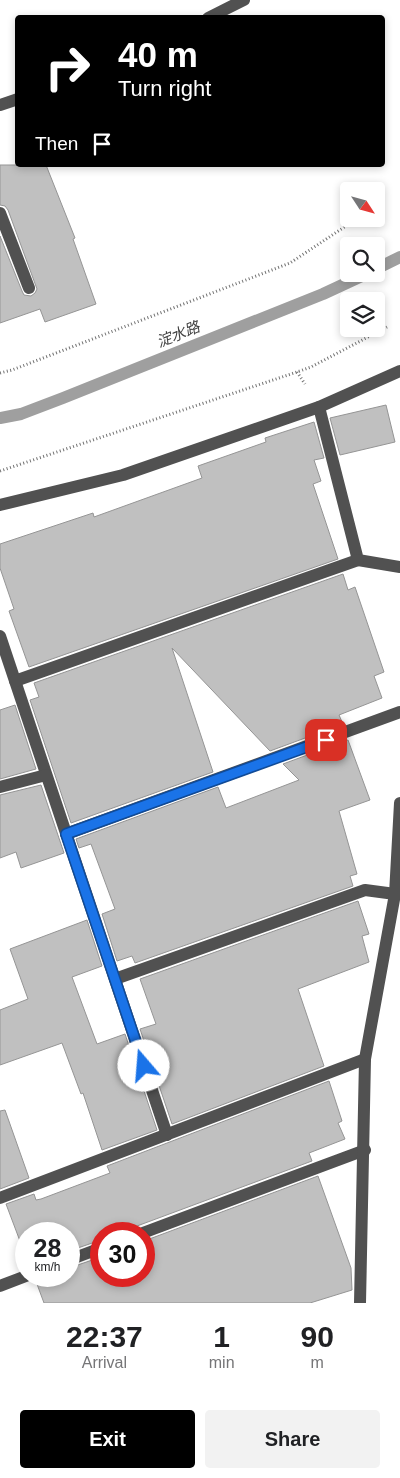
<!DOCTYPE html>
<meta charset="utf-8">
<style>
:root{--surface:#fff;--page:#f2f2f2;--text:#202124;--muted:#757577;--accent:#000}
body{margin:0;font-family:Arial,"Noto Sans JP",sans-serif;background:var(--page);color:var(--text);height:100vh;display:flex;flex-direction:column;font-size:19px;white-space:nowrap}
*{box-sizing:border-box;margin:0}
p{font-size:16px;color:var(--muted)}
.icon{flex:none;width:28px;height:28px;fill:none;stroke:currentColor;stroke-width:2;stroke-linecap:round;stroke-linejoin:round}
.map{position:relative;height:1303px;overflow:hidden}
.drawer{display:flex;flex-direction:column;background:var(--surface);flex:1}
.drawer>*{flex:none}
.top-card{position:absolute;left:15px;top:15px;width:370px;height:152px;border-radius:5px;box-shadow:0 2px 8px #0003;background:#000;color:#fff;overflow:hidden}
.needle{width:32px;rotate:126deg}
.tools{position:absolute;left:340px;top:182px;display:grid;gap:10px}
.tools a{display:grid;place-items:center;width:45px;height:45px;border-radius:5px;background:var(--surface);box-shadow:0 2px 8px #0003;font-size:25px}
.speed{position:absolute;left:15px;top:1222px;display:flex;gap:10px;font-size:25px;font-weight:700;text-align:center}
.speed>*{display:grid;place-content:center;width:65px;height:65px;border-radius:50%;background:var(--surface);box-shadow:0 2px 8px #0003;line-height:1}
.speed small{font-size:12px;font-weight:400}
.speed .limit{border:8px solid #d22;background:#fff;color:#111}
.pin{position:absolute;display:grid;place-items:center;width:42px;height:42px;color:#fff;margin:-21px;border-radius:10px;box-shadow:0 2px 8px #0006}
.me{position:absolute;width:55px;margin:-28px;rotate:342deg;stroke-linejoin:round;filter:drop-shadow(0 0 4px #0008)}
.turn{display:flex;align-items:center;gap:18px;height:105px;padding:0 20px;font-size:22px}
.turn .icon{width:65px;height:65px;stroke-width:2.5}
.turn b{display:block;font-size:35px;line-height:42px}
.then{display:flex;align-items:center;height:48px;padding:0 20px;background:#0003;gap:10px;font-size:19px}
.eta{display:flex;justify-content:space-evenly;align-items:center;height:85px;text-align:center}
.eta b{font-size:30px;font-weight:600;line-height:35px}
.action{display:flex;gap:10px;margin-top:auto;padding:10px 20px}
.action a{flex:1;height:58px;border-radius:5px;background:var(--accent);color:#fff;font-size:20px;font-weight:600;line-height:58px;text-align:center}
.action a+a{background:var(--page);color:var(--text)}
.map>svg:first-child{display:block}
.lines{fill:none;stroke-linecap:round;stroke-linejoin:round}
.stream{stroke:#9f9f9f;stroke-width:12}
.building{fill:#c0c0c0;stroke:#959595}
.path{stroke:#737373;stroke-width:3;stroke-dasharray:1 2.5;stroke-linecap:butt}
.minor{stroke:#515151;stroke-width:12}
.route-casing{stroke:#114b97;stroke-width:12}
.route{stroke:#1a73e8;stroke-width:9}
.labels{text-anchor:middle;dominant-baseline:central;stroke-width:4;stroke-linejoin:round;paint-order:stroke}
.water-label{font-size:15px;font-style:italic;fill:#404040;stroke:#fff}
</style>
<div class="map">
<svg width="400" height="1303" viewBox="0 0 400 1303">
<rect width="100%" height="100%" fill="#fff"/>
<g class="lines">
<!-- stream -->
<g class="stream">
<polyline points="376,269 400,257"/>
<polyline points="0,418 21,414 63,398 323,294 366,274"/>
</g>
</g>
<!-- building -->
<g class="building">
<polygon points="0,165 46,165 75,238 73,239 96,304 45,322 40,309 0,323 0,236 22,291 24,295 31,296 35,293 37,289 8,210 5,206 0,205"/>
<polygon points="386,405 395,442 340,455 330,418"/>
<polygon points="314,422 324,458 314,460 321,481 313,484 338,559 29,667 9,611 14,609 0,568 0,544 93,513 94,517 202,478 198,466 266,442 265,438"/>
<polygon points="343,574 348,590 355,587 384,672 374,676 382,698 339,715 343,724 270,751 172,648 213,772 71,823 30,700 39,697 34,683"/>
<polygon points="15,705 36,769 0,779 0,710"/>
<polygon points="348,740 370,800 339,811 357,874 350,876 353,886 135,963 132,956 117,961 102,914 115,909 91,844 79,848 76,839 218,787 226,808 299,780 283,764"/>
<polygon points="41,785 64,853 21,868 16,852 0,858 0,795"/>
<polygon points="358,901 369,934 362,936 369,962 298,989 324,1066 172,1124 140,1029 156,1024 140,979"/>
<polygon points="87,920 102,966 72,977 97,1044 125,1034 157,1130 102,1150 83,1093 81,1094 62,1043 0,1065 0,1010 28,999 10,949"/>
<polygon points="329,1081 342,1121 338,1123 345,1139 309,1153 312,1161 137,1226 133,1229 132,1234 101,1234 101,1240 69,1251 69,1234 26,1234 26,1257 6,1204 34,1194 36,1200 41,1199 110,1173 107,1166"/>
<polygon points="5,1110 29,1178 0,1189 0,1111"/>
<polygon points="318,1176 351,1268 352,1290 310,1303 44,1303 34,1276 69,1276 69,1268 101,1257 101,1276 144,1276 144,1241"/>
</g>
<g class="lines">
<!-- path -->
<g class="path">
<polyline points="297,372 305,384"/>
<polyline points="0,373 12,370 290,263 355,220"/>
<polyline points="0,471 297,372 311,367 387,327"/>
</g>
<!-- minor -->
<g class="minor">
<polyline points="208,18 244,0"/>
<polyline points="0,105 18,99"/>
<polyline points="0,213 29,288"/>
<polyline points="319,407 358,560 400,567"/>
<polyline points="0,505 123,475 319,407 400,371"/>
<polyline points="0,636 167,1135"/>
<polyline points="15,681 358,560"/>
<polyline points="0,787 46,775"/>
<polyline points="66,834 400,712"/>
<polyline points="115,979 365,890 395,894"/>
<polyline points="0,1198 365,1059"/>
<polyline points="140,1234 365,1150"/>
<polyline points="69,1260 101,1248"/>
<polyline points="0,1286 26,1276"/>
<polyline points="360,1303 365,1059 395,894 400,803"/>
</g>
</g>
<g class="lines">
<!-- route casing -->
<g class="route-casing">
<polyline id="route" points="144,1066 66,834 326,740"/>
</g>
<!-- route -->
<use href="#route" class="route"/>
</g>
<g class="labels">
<!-- water labels -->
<g class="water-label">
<text transform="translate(178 334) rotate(-22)">淀水路</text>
</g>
</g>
</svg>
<div class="tools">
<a><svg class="needle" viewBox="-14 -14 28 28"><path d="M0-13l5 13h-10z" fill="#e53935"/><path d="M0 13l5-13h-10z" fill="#757577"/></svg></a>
<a><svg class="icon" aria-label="search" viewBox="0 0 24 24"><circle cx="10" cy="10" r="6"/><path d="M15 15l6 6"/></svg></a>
<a><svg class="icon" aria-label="layers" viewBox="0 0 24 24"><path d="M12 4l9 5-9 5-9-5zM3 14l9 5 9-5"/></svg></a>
</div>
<div class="speed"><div>28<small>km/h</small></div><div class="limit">30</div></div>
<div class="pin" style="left:326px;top:740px;background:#d93025"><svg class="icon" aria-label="arrive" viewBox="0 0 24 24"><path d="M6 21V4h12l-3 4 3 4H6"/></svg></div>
<svg class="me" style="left:144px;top:1066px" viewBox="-20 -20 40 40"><circle r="19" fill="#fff"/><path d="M0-13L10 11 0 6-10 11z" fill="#1a73e8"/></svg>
<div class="top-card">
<div class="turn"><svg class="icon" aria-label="right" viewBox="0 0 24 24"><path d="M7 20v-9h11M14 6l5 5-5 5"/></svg><div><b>40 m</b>Turn right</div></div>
<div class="then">Then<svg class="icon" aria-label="arrive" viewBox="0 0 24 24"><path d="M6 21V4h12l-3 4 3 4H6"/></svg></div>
</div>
</div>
<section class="drawer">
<div class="eta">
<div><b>22:37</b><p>Arrival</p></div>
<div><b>1</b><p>min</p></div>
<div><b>90</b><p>m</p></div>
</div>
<div class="action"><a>Exit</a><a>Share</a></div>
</section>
